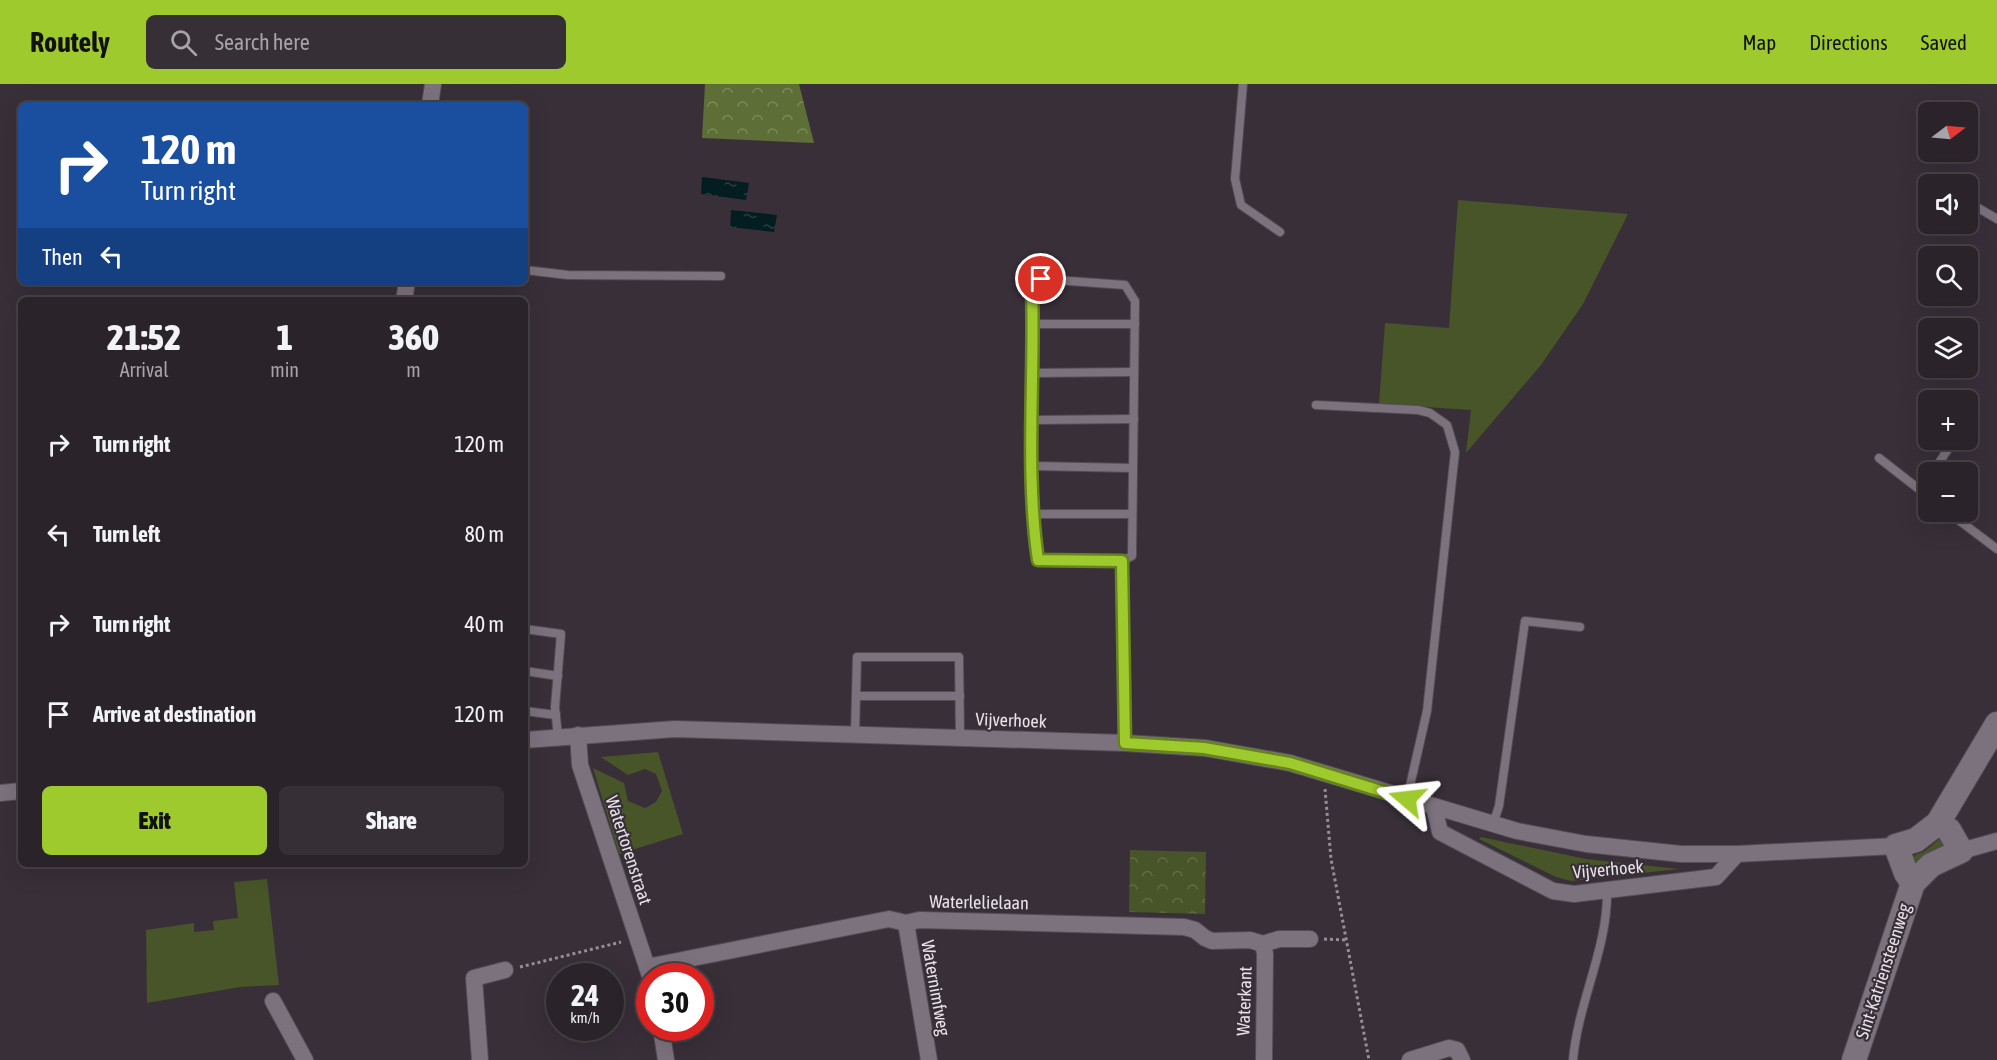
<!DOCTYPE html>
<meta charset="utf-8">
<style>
:root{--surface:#2a232a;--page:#362f36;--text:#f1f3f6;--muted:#a5a4a8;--line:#464047;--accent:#9eca2e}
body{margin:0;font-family:"Asap Condensed",sans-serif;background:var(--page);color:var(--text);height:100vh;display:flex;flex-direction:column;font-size:22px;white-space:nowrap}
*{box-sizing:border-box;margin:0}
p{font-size:20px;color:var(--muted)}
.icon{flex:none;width:33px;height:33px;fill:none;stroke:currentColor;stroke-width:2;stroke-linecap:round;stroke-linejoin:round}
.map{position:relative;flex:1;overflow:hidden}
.sheet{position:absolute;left:18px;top:213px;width:510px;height:570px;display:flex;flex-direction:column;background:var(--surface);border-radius:9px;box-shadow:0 6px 24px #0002,0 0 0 2px var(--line)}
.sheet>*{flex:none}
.banner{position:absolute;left:18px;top:18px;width:510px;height:183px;border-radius:9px;box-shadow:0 6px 24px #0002,0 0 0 2px var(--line);background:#1a4fa0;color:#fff;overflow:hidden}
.needle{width:39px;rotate:74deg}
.buttons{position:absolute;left:1918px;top:18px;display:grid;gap:12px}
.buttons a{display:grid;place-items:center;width:60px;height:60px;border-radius:9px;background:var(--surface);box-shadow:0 6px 24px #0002,0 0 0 2px var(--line);font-size:30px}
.speed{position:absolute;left:546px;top:879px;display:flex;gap:12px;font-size:30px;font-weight:700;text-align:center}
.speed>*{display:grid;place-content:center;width:78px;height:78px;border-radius:50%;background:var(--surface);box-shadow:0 6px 24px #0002,0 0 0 2px var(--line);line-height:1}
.speed small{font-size:15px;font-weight:400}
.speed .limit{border:9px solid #d22;background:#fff;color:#111}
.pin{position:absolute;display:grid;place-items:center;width:51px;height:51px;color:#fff;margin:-26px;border:3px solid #fff;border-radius:50%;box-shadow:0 2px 6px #0007}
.me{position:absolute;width:66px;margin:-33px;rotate:287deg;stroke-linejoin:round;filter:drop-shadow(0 0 4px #0008)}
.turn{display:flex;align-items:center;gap:21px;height:126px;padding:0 24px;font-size:27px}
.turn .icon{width:78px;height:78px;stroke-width:2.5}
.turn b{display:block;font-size:42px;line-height:51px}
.then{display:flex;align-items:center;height:57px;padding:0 24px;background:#0003;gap:12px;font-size:22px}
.eta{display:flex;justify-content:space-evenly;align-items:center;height:102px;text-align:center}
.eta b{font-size:36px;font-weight:800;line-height:42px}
.action{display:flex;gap:12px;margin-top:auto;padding:12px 24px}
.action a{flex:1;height:69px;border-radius:9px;background:var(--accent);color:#111;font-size:24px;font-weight:800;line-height:69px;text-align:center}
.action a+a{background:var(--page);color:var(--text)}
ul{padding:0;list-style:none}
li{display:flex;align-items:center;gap:18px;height:90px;padding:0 24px}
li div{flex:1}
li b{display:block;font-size:22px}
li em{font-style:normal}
header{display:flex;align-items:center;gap:36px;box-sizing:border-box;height:84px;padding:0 30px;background:var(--accent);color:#111}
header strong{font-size:28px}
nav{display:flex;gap:33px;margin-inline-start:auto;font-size:21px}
.search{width:420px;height:54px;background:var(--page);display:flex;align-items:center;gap:15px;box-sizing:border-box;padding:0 21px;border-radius:9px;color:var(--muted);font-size:22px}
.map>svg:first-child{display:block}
.green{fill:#475528}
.forest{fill:url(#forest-crowns)}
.park{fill:url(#park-crowns)}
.water{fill:url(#water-ripples)}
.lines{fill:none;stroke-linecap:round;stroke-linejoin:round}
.lane-casing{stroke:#534c54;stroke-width:10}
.street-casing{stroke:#534c54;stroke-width:18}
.secondary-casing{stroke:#534c54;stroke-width:26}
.path{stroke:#968e96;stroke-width:3;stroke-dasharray:3 3;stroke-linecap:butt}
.lane{stroke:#7c727d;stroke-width:8}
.street{stroke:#7c727d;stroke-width:16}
.secondary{stroke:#7c727d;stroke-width:24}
.route-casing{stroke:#67831e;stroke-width:15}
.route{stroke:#9eca2e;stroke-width:10}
.labels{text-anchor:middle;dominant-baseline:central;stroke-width:4.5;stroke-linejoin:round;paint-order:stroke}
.street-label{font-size:18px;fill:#e8e2e9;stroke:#382f38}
</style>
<header>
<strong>Routely</strong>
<div class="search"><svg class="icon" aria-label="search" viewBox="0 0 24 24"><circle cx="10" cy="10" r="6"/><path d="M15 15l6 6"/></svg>Search here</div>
<nav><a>Map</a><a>Directions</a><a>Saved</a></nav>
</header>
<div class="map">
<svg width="1997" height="976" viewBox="0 0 1997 976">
<defs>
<pattern id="forest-crowns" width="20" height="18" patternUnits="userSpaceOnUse" patternTransform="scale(1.5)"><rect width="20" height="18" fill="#5d6e36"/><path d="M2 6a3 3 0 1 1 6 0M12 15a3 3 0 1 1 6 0" fill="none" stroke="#7c895d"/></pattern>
<pattern id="park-crowns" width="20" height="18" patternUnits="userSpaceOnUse" patternTransform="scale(1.5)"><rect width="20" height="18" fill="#475528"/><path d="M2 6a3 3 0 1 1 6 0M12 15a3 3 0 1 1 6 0" fill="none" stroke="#626d47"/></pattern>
<pattern id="water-ripples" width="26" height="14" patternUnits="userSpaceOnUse" patternTransform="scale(1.5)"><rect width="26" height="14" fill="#031d20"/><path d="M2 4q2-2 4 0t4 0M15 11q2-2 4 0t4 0" fill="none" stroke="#283e40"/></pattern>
</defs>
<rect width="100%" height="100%" fill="#382f38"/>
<!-- green -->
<g class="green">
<polygon points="1458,116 1628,130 1583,220 1541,281 1466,369 1471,326 1379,320 1385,239 1449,244"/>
<polygon points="658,668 683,750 619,770 593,684 624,699 628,717 645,724 656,718 662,707 656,690 645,685 628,691 601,673"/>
<polygon points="1943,752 1948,760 1930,768 1913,782 1908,774 1925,767"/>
<polygon points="1481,753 1586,775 1679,785 1571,797 1556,793 1479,755"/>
<polygon points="267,795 279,901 240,903 147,919 146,846 194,839 194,848 214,846 213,837 238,834 234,798"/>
</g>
<!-- forest -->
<polygon class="forest" points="705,0 799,0 814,59 702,54"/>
<!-- park -->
<polygon class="park" points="1130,766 1206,768 1205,830 1129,828"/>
<!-- water -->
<g class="water">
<polygon points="702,93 749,99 746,116 701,110"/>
<polygon points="731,126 777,131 774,148 730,143"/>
</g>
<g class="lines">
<!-- lane casing -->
<g class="lane-casing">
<g id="lane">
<polyline points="1243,0 1235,95 1241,121 1280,148"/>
<polyline points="1968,118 1997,135"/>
<polyline points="525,186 568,191 721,192"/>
<polyline points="1034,240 1135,240"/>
<polyline points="1034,289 1134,288"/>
<polyline points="1316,321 1418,326 1430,329 1447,341 1455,368 1427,627 1407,715"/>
<polyline points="1034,336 1134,335"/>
<polyline points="1879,374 1929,413"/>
<polyline points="1033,382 1133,384"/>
<polyline points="1933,388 1954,356"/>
<polyline points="1922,407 1929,395"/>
<polyline points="1948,428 1997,465"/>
<polyline points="1031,430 1132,430"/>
<path d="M1122 477 1038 476C1025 387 1036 294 1032 204L1041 195 1125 201 1135 217 1132 472 1122 477 1125 659"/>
<polyline points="525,545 561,550 555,623 558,653"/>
<polyline points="525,587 558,592"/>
<polyline points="856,612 960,612"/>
<polyline points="525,627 556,631"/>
<polyline points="855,650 857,573 959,573 960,654"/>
<polyline points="1493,740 1499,722 1525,537 1580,543"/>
<path d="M1573 976C1578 918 1608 864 1607 807"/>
</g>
</g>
<!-- street casing -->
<g class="street-casing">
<g id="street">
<polyline points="430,21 433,0"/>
<polyline points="404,216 407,198"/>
<polyline points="578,651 580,681 650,892"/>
<polyline points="525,656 675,645 1125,659 1205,664 1290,679 1517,747 1586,760 1681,770 1737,770 1896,762"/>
<polyline points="0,709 21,707"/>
<polyline points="1434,723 1440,748 1553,807 1574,810 1716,793 1737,770"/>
<polyline points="1961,767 1997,757"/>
<polyline points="906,839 929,976"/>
<polyline points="1263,860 1265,870 1264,976"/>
<polyline points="647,883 889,835 906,839 919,836 1184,843 1195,846 1205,854 1212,857 1250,856 1263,860 1279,855 1310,855"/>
<polyline points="273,917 305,976"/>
<polyline points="661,944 666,976"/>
<polyline points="480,976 474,894 505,886"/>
<polyline points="1410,976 1449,964 1457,966 1462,976"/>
</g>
</g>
<!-- secondary casing -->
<g class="secondary-casing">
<g id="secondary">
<polyline points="1913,799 1906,789 1896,762 1916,756 1938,739 1997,640"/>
<polyline points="1854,976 1913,799 1931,781 1961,767 1949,746 1938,739"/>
</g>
</g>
<!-- path -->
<g class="path">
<polyline points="1325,705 1331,775 1369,976"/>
<polyline points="1324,855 1345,856"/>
<polyline points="520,883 621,858"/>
</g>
<!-- lane -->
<use href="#lane" class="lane"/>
<!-- street -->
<use href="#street" class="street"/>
<!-- secondary -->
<use href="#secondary" class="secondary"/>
</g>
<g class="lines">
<!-- route casing -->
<g class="route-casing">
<path id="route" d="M1041 195 1032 204C1035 294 1025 388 1038 476L1122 477 1125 659 1204 664 1290 679 1407 715"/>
</g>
<!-- route -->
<use href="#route" class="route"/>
</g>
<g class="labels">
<!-- street labels -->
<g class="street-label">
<text transform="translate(1011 636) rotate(2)">Vijverhoek</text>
<text transform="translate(629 766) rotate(72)">Watertorenstraat</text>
<text transform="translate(1608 785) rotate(-5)">Vijverhoek</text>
<text transform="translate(979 818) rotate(1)">Waterlelielaan</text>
<text transform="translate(1883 887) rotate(-72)">Sint-Katriensteenweg</text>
<text transform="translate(936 904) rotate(80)">Waternimfweg</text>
<text transform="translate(1244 917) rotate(-88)">Waterkant</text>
</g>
</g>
</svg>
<div class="buttons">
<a><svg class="needle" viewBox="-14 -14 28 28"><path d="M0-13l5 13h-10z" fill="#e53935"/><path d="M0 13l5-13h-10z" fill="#a5a4a8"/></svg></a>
<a><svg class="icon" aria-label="sound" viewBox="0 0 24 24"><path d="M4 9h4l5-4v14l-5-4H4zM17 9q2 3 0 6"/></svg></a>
<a><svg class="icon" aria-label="search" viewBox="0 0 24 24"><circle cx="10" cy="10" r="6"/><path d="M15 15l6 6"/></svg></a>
<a><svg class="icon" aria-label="layers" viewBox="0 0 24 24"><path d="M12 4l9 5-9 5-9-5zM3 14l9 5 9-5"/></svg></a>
<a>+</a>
<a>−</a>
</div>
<div class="speed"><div>24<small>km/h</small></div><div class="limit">30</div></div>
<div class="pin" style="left:1041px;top:195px;background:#d93025"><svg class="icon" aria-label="arrive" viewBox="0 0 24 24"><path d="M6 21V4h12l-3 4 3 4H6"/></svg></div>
<svg class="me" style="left:1407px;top:715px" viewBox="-20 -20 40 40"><path d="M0-17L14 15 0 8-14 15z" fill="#9eca2e" stroke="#fff" stroke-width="4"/></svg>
<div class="banner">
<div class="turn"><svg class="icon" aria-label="right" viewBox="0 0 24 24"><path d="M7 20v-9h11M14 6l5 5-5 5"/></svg><div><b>120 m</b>Turn right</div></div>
<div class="then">Then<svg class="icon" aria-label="left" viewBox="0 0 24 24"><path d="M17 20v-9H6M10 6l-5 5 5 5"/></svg></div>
</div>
<section class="sheet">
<div class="eta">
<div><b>21:52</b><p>Arrival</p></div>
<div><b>1</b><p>min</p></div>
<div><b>360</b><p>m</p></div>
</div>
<ul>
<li><svg class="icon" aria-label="right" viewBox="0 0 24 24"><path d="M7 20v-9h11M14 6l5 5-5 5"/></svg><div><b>Turn right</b></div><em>120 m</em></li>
<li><svg class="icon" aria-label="left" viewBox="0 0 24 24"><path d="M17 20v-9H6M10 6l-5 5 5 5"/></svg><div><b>Turn left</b></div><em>80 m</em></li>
<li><svg class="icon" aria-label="right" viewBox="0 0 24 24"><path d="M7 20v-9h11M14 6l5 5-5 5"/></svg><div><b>Turn right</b></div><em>40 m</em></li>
<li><svg class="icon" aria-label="arrive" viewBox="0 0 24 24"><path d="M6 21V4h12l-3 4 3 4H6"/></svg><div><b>Arrive at destination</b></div><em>120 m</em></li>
</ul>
<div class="action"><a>Exit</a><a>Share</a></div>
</section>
</div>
